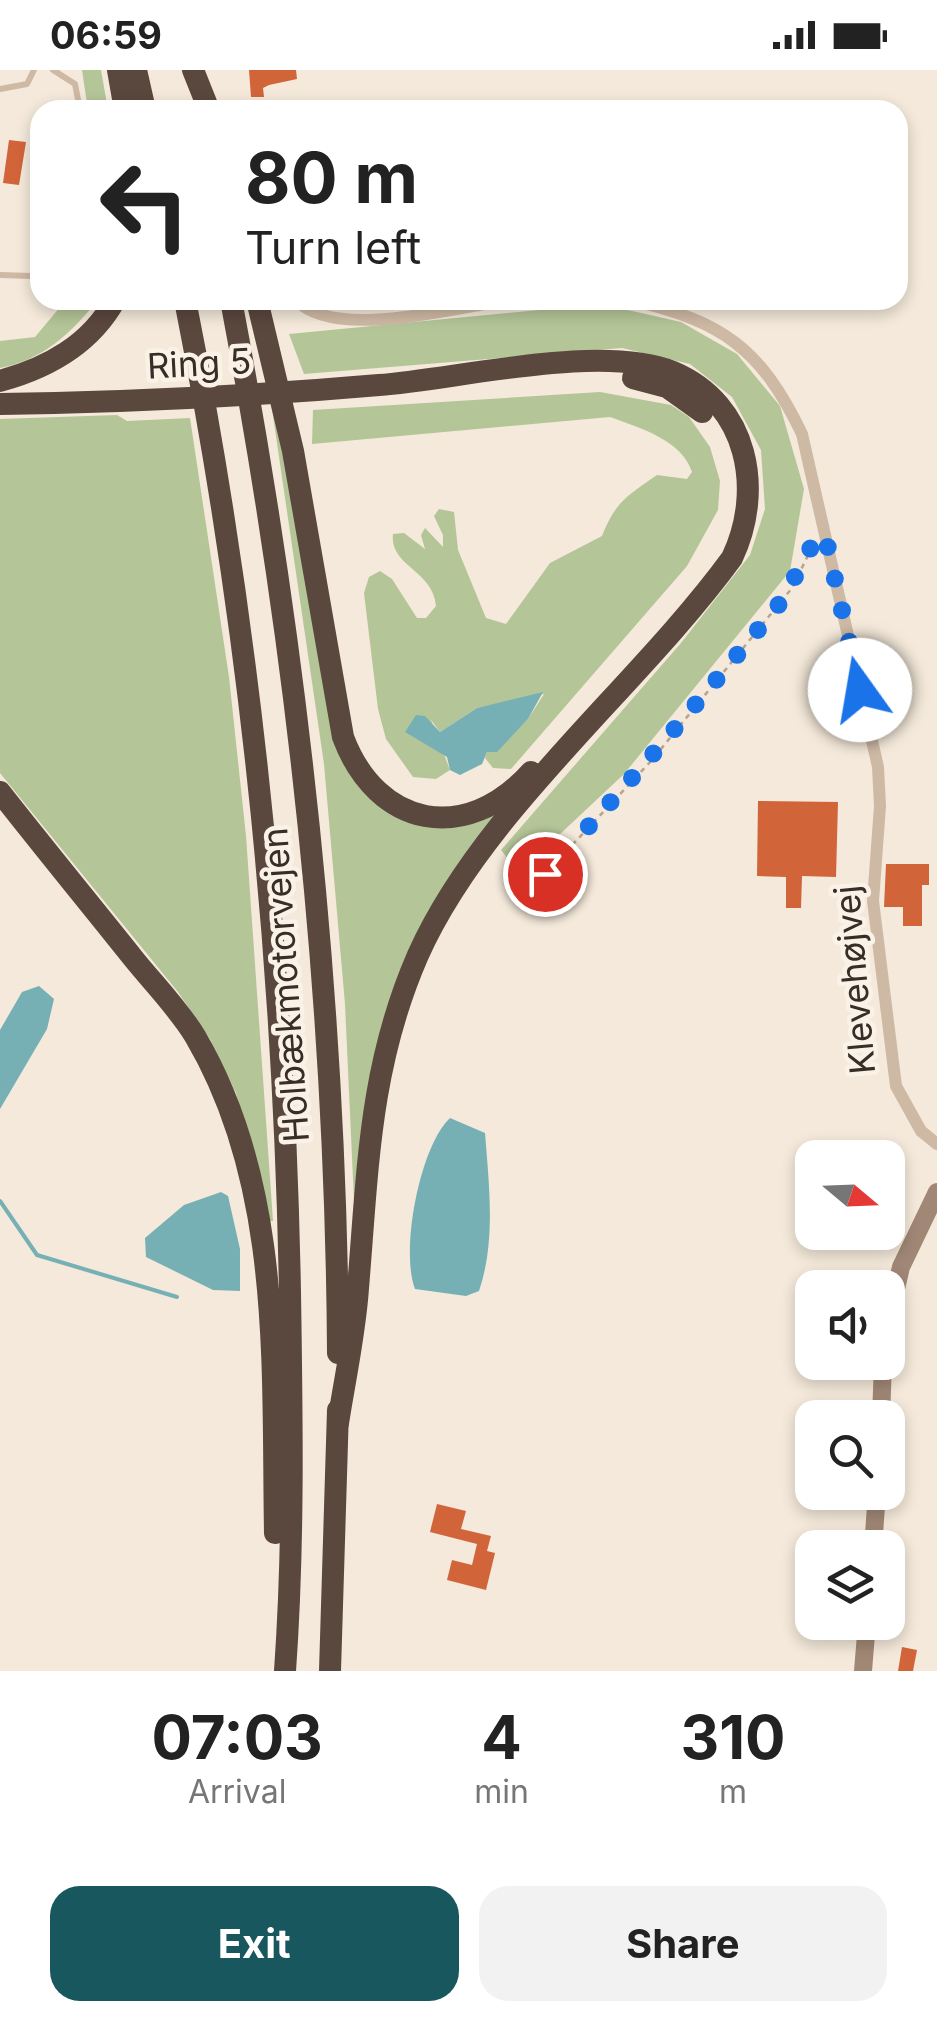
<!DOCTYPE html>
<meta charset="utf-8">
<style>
:root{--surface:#fff;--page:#f2f2f2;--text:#222;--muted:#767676;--accent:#18575e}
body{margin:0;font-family:Inter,sans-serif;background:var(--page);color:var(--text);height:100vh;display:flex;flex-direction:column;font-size:38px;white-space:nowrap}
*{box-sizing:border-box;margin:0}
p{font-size:32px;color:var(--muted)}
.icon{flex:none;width:55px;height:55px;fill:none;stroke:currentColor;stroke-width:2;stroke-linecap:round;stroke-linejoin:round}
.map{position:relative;height:1601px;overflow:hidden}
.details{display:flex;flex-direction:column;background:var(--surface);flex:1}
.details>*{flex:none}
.hud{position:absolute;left:30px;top:30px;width:878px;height:210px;border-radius:30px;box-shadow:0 5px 15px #0003;background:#fff;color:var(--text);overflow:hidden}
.needle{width:65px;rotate:109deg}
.tools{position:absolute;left:795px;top:1070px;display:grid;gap:20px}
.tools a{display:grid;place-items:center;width:110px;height:110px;border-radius:20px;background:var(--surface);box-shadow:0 5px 15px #0003;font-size:50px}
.pin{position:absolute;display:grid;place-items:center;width:85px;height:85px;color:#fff;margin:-42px;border:5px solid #fff;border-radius:50%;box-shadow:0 2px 10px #0007}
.me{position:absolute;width:110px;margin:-55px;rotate:347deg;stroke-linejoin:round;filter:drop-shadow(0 0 8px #0008)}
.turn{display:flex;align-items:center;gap:35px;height:210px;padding:0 50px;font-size:45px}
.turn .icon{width:130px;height:130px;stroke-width:2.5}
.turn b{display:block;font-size:70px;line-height:85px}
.eta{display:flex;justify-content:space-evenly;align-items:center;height:170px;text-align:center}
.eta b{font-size:60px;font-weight:700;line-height:70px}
.action{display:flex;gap:20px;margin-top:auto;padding:20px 50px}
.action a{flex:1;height:115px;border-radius:30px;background:var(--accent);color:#fff;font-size:40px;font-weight:700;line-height:115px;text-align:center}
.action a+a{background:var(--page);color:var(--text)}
.status{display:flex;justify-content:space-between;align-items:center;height:70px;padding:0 50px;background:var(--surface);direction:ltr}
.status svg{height:28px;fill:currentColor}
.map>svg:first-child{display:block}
.green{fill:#b4c598}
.water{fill:#76b0b4}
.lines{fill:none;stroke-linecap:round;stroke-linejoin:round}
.stream{stroke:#76b0b4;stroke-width:4}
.building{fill:#d2643a}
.path{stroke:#b9a28e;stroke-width:2.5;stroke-dasharray:5 5;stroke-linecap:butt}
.lane{stroke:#ceb9a4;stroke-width:6}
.street{stroke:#ceb9a4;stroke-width:12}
.secondary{stroke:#a18776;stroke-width:18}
.highway{stroke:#5a473d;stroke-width:22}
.route{stroke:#1a73e8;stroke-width:18;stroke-dasharray:0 32.4}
.labels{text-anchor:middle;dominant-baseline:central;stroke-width:9;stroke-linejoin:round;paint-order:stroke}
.street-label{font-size:35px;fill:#382d27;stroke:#fbf2e7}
</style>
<div class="status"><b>06:59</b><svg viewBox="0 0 49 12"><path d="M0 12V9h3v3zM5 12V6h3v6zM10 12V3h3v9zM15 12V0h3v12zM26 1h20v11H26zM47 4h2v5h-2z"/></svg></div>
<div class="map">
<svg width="937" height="1601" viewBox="0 0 937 1601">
<rect width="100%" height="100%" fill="#f4e9da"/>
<!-- green -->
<g class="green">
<polygon points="82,0 101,0 108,40 88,40"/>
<path d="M66 230H98C71 263 43 290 0 298V271L35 267Z"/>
<polygon points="601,234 681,252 737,284 780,336 804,419 790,501 624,704 526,796 516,799 501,780 681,573 750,485 765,439 761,380 732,327 690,294 622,278 304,304 289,264"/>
<path d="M600 322 671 335 689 347 710 377 720 411 718 440 687 496 511 699 493 698 485 688 487 682 497 681 528 649 544 624 477 638 440 662 431 650 450 700 436 709 413 707 386 669 378 639 364 523 369 507 380 501 392 509 417 548H426L436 536C433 500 389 496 393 464L404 463 425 479 421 465 425 458 443 477V465L434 446 439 439 454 442 458 480 486 548 506 554 550 493 602 466C616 431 627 426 657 405L687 409 692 402C682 370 640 358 610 347L312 374 313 340Z"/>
<polygon points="272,339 277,339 342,690 376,733 501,741 409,890 354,1131 345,934 324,694"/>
<polygon points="117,345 127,351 190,348 229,607 246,766 273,1151 268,1151 236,1023 210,969 178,922 0,703 0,349"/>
</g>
<!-- water -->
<g class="water">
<polygon points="543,622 528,649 497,682 487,682 482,694 460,705 450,700 447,687 405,662 416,645 425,646 440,662 477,638"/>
<polygon points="39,916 54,929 47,959 0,1039 0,960 22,922"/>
<path d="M450 1048 485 1063C489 1115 496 1171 479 1221L466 1226 415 1219C400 1180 420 1076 450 1048Z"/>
<polygon points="221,1122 228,1126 240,1179 240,1221 213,1220 146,1187 145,1168 184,1135"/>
</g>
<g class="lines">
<!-- stream -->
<polyline class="stream" points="0,1131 37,1185 177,1227"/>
</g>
<!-- building -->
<g class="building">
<polygon points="249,0 296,0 297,9 269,15 263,18 264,27 251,27"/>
<polygon points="9,70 26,72 19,115 3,113"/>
<polygon points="758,731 838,732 836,807 802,806 801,838 786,838 786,807 757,806"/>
<polygon points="886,794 929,794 929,815 922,815 922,856 903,856 903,837 884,837"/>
<polygon points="437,1434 466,1441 461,1459 491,1466 487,1481 495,1483 486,1520 447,1510 452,1490 472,1495 477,1474 430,1462"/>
<polygon points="902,1577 917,1580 913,1601 898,1601"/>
</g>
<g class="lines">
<!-- path -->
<polyline class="path" points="545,804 652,690 792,518 815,471"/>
<!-- lane -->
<g class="lane">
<polyline points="53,0 75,14 80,40"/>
<polyline points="0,19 27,14 34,0"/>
<polyline points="0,205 31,206 40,202"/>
</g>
<!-- street -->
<g class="street">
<path d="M296 230C334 271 457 237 508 230"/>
<path d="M630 230C722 251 761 278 802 364L878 697 880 736 873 831 896 1016 921 1061 937 1074"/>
</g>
<!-- secondary -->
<g class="secondary">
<polyline points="888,1254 901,1197 937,1122"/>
<polyline points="881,1348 883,1292"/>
<polyline points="873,1478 877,1422"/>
<polyline points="863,1601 867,1552"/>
</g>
<!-- highway -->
<g class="highway">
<polyline points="118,0 125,40"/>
<polyline points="136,0 145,40"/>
<polyline points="193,0 209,40"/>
<path d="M185 230C250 557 284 889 290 1223 292 1348 294 1475 285 1601"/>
<path d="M231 230C297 577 336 929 338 1283"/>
<path d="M257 230 293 381 343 667C377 758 466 775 531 702"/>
<polyline points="633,308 667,317 702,342"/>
<path d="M0 311C48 298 90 275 115 230"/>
<path d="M0 334C127 332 253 326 379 315 458 309 601 273 673 302 749 334 764 421 732 488 638 617 482 741 418 885 369 997 368 1099 358 1218 355 1263 345 1308 338 1353"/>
<path d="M0 722C44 778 89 833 133 888 153 913 178 938 195 966 283 1115 272 1296 275 1463"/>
<polyline points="330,1601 338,1340"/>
</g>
</g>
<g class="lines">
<!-- route -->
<path class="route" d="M545 804C627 716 704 626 780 533 797 512 801 479 825 465L860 620"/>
</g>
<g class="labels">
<!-- street labels -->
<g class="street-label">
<text transform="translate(199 293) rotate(-3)">Ring 5</text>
<text transform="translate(854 910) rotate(-95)">Klevehøjvej</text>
<text transform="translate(285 915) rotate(-94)">Holbækmotorvejen</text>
</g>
</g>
</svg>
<div class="tools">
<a><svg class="needle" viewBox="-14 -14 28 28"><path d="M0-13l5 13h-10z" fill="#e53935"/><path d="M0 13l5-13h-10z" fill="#767676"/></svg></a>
<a><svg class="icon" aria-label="sound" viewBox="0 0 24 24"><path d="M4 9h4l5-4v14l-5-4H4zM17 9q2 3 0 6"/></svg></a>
<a><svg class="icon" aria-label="search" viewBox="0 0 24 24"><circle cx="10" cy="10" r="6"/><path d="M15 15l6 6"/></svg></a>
<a><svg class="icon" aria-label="layers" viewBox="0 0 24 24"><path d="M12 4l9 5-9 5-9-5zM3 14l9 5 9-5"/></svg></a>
</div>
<div class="pin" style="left:545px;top:804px;background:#d93025"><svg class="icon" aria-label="arrive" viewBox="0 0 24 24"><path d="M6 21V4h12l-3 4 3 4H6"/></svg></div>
<svg class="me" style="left:860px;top:620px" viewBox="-20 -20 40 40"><circle r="19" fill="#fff"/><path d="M0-13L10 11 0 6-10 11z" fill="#1a73e8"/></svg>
<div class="hud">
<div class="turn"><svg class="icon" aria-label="left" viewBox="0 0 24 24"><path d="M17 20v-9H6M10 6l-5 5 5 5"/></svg><div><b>80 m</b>Turn left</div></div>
</div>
</div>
<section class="details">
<div class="eta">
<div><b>07:03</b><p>Arrival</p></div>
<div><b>4</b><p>min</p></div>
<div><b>310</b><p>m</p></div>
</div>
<div class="action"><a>Exit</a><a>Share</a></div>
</section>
